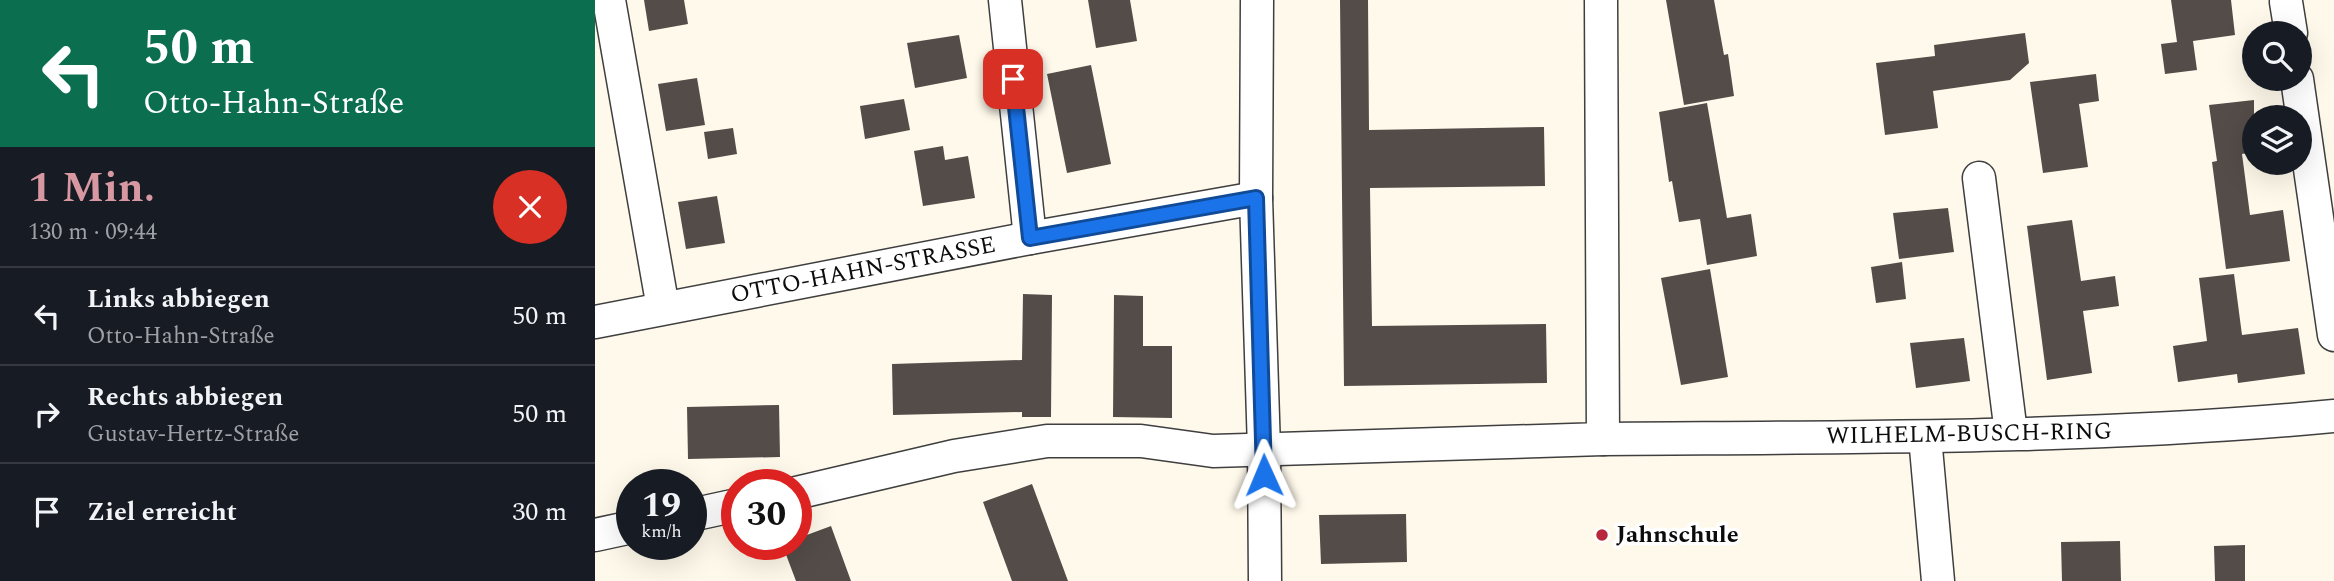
<!DOCTYPE html>
<html lang="de">
<meta charset="utf-8">
<style>
:root{--surface:#171b24;--page:#242831;--text:#f1f3f6;--muted:#9ea1a6;--line:#363941;--accent:#d798a2}
body{margin:0;font-family:Spectral,serif;background:var(--page);color:var(--text);height:100vh;display:flex;flex-direction:column;font-size:26px;white-space:nowrap}
*{box-sizing:border-box;margin:0}
p{font-size:23px;color:var(--muted)}
.icon{flex:none;width:38px;height:38px;fill:none;stroke:currentColor;stroke-width:2;stroke-linecap:round;stroke-linejoin:round}
.map{position:relative;flex:1;overflow:hidden}
.sheet{display:flex;flex-direction:column;background:var(--surface);width:595px}
.sheet>*{flex:none}
.top-card{background:#0b6e4f;color:#fff;overflow:hidden}
.buttons{position:absolute;left:1647px;top:21px;display:grid;gap:14px}
.buttons a{display:grid;place-items:center;width:70px;height:70px;border-radius:50%;background:var(--surface);box-shadow:0 7px 28px #0002;font-size:35px}
.speed{position:absolute;left:21px;top:469px;display:flex;gap:14px;font-size:35px;font-weight:700;text-align:center}
.speed>*{display:grid;place-content:center;width:91px;height:91px;border-radius:50%;background:var(--surface);box-shadow:0 7px 28px #0002;line-height:1}
.speed small{font-size:18px;font-weight:400}
.speed .limit{border:10px solid #d22;background:#fff;color:#111}
.pin{position:absolute;display:grid;place-items:center;width:60px;height:60px;color:#fff;margin:-30px;border-radius:14px;box-shadow:0 4px 10px #0006}
.me{position:absolute;width:77px;margin:-38px;rotate:359deg;stroke-linejoin:round;filter:drop-shadow(0 0 5px #0008)}
.turn{display:flex;align-items:center;gap:24px;height:147px;padding:0 28px;font-size:32px}
.turn .icon{width:91px;height:91px;stroke-width:2.5}
.turn b{display:block;font-size:49px;line-height:60px}
.round{display:grid;place-items:center;flex:none;width:74px;height:74px;border-radius:37px;background:var(--page)}
.summary{display:flex;align-items:center;justify-content:space-between;height:119px;padding:0 28px}
h1{font-size:42px;font-weight:700;line-height:52px;color:var(--accent)}
ul{padding:0;list-style:none}
li{display:flex;align-items:center;gap:21px;height:98px;padding:0 28px;border-top:2px solid var(--line)}
li div{flex:1}
li b{display:block;font-size:26px}
li em{font-style:normal}
main{display:flex;flex:1;min-height:0}
.map>svg:first-child{display:block}
.building{fill:#544c48}
.lines{fill:none;stroke-linecap:round;stroke-linejoin:round}
.minor-casing{stroke:#3f3f3f;stroke-width:35}
.minor{stroke:#fff;stroke-width:32}
.route-casing{stroke:#114b97;stroke-width:18}
.route{stroke:#1a73e8;stroke-width:12}
.poi-dot{fill:#b7283c;stroke:#fff;stroke-width:2.5}
.labels{text-anchor:middle;dominant-baseline:central;stroke-width:7;stroke-linejoin:round;paint-order:stroke}
.street-label{font-size:24px;fill:#0c0c0c;stroke:#fff}
.poi-label{font-size:24px;font-weight:bold;fill:#0c0c0c;stroke:#fff;text-anchor:start}
</style>
<main>
<section class="sheet">
<div class="top-card">
<div class="turn"><svg class="icon" aria-label="left" viewBox="0 0 24 24"><path d="M17 20v-9H6M10 6l-5 5 5 5"/></svg><div><b>50 m</b>Otto-Hahn-Straße</div></div>
</div>
<div class="summary"><div><h1>1 Min.</h1><p>130 m · 09:44</p></div><a class="round" style="background:#d93025;color:#fff"><svg class="icon" aria-label="close" viewBox="0 0 24 24"><path d="M6 6l12 12M18 6L6 18"/></svg></a></div>
<ul>
<li><svg class="icon" aria-label="left" viewBox="0 0 24 24"><path d="M17 20v-9H6M10 6l-5 5 5 5"/></svg><div><b>Links abbiegen</b><p>Otto-Hahn-Straße</p></div><em>50 m</em></li>
<li><svg class="icon" aria-label="right" viewBox="0 0 24 24"><path d="M7 20v-9h11M14 6l5 5-5 5"/></svg><div><b>Rechts abbiegen</b><p>Gustav-Hertz-Straße</p></div><em>50 m</em></li>
<li><svg class="icon" aria-label="arrive" viewBox="0 0 24 24"><path d="M6 21V4h12l-3 4 3 4H6"/></svg><div><b>Ziel erreicht</b></div><em>30 m</em></li>
</ul>
</section>
<div class="map">
<svg width="1739" height="581" viewBox="0 0 1739 581">
<rect width="100%" height="100%" fill="#fff9eb"/>
<!-- building -->
<g class="building">
<polygon points="49,0 89,0 93,24 54,31"/>
<polygon points="493,0 535,0 542,41 501,48"/>
<polygon points="745,0 773,0 774,130 949,127 950,186 775,188 777,326 951,324 952,383 749,386"/>
<polygon points="1071,0 1119,0 1129,55 1133,54 1139,96 1089,105"/>
<polygon points="1576,0 1636,0 1640,35 1598,41 1602,70 1570,74 1566,44 1582,42"/>
<polygon points="1430,33 1434,63 1415,80 1338,91 1343,128 1290,135 1281,63 1340,56 1339,45"/>
<polygon points="364,35 372,78 320,88 312,43"/>
<polygon points="496,65 516,164 472,173 452,74"/>
<polygon points="1501,74 1504,101 1484,104 1493,167 1448,173 1435,82"/>
<polygon points="102,78 110,125 71,131 63,84"/>
<polygon points="309,99 315,130 270,139 265,106"/>
<polygon points="1659,100 1659,152 1647,154 1655,215 1688,210 1695,261 1631,269 1617,162 1622,161 1614,105"/>
<polygon points="1112,103 1132,218 1156,214 1162,256 1112,265 1105,219 1084,222 1077,181 1074,182 1064,112"/>
<polygon points="138,128 142,154 113,159 109,132"/>
<polygon points="348,146 350,160 373,156 380,198 328,206 319,151"/>
<polygon points="122,196 130,243 91,249 83,202"/>
<polygon points="1353,208 1359,252 1304,259 1298,213"/>
<polygon points="1477,220 1486,281 1520,276 1524,306 1488,311 1497,373 1452,380 1432,226"/>
<polygon points="1307,262 1311,299 1281,303 1276,267"/>
<polygon points="1115,269 1133,377 1086,385 1066,278"/>
<polygon points="1639,274 1647,335 1703,328 1710,374 1643,383 1642,374 1583,382 1578,346 1612,341 1604,278"/>
<polygon points="428,294 457,295 456,417 427,417 427,412 298,415 297,364 427,360"/>
<polygon points="519,295 548,296 548,346 577,346 577,418 518,417"/>
<polygon points="1369,338 1375,381 1321,388 1315,343"/>
<polygon points="184,405 185,457 93,459 92,407"/>
<polygon points="437,484 473,581 417,581 388,502"/>
<polygon points="811,514 812,562 726,564 724,515"/>
<polygon points="236,526 256,581 201,581 187,544 201,544 201,539"/>
<polygon points="1525,541 1526,581 1467,581 1466,542"/>
<polygon points="1650,545 1650,581 1620,581 1619,546"/>
</g>
<g class="lines">
<!-- minor casing -->
<g class="minor-casing">
<g id="minor">
<polyline points="14,0 68,308"/>
<polyline points="410,0 435,238"/>
<polyline points="662,0 661,198 669,449 670,581"/>
<polyline points="1691,2 1696,33"/>
<polyline points="1702,79 1739,335"/>
<polyline points="1384,178 1416,433"/>
<polyline points="0,322 435,238 661,198"/>
<polyline points="1330,437 1343,581"/>
<path d="M1008 439C1251 437 1497 439 1739 416"/>
<polyline points="201,493 359,456 452,441 546,441 618,451 1008,439 1006,0"/>
<polyline points="96,515 142,505"/>
<polyline points="0,535 37,527"/>
</g>
</g>
<!-- minor -->
<use href="#minor" class="minor"/>
</g>
<g class="lines">
<!-- route casing -->
<g class="route-casing">
<polyline id="route" points="418,79 435,238 661,198 669,475"/>
</g>
<!-- route -->
<use href="#route" class="route"/>
</g>
<!-- markers -->
<circle class="poi-dot" cx="1007" cy="535" r="7"/>
<g class="labels">
<!-- street labels -->
<g class="street-label">
<text transform="translate(268 270) rotate(-11)">OTTO-HAHN-STRASSE</text>
<text transform="translate(1374 434) rotate(-1)">WILHELM-BUSCH-RING</text>
</g>
<!-- poi labels -->
<g class="poi-label">
<text x="1021" y="535">Jahnschule</text>
</g>
</g>
</svg>
<div class="buttons">
<a><svg class="icon" aria-label="search" viewBox="0 0 24 24"><circle cx="10" cy="10" r="6"/><path d="M15 15l6 6"/></svg></a>
<a><svg class="icon" aria-label="layers" viewBox="0 0 24 24"><path d="M12 4l9 5-9 5-9-5zM3 14l9 5 9-5"/></svg></a>
</div>
<div class="speed"><div>19<small>km/h</small></div><div class="limit">30</div></div>
<div class="pin" style="left:418px;top:79px;background:#d93025"><svg class="icon" aria-label="arrive" viewBox="0 0 24 24"><path d="M6 21V4h12l-3 4 3 4H6"/></svg></div>
<svg class="me" style="left:669px;top:475px" viewBox="-20 -20 40 40"><path d="M0-17L14 15 0 8-14 15z" fill="#1a73e8" stroke="#fff" stroke-width="4"/></svg>
</div>
</main>
